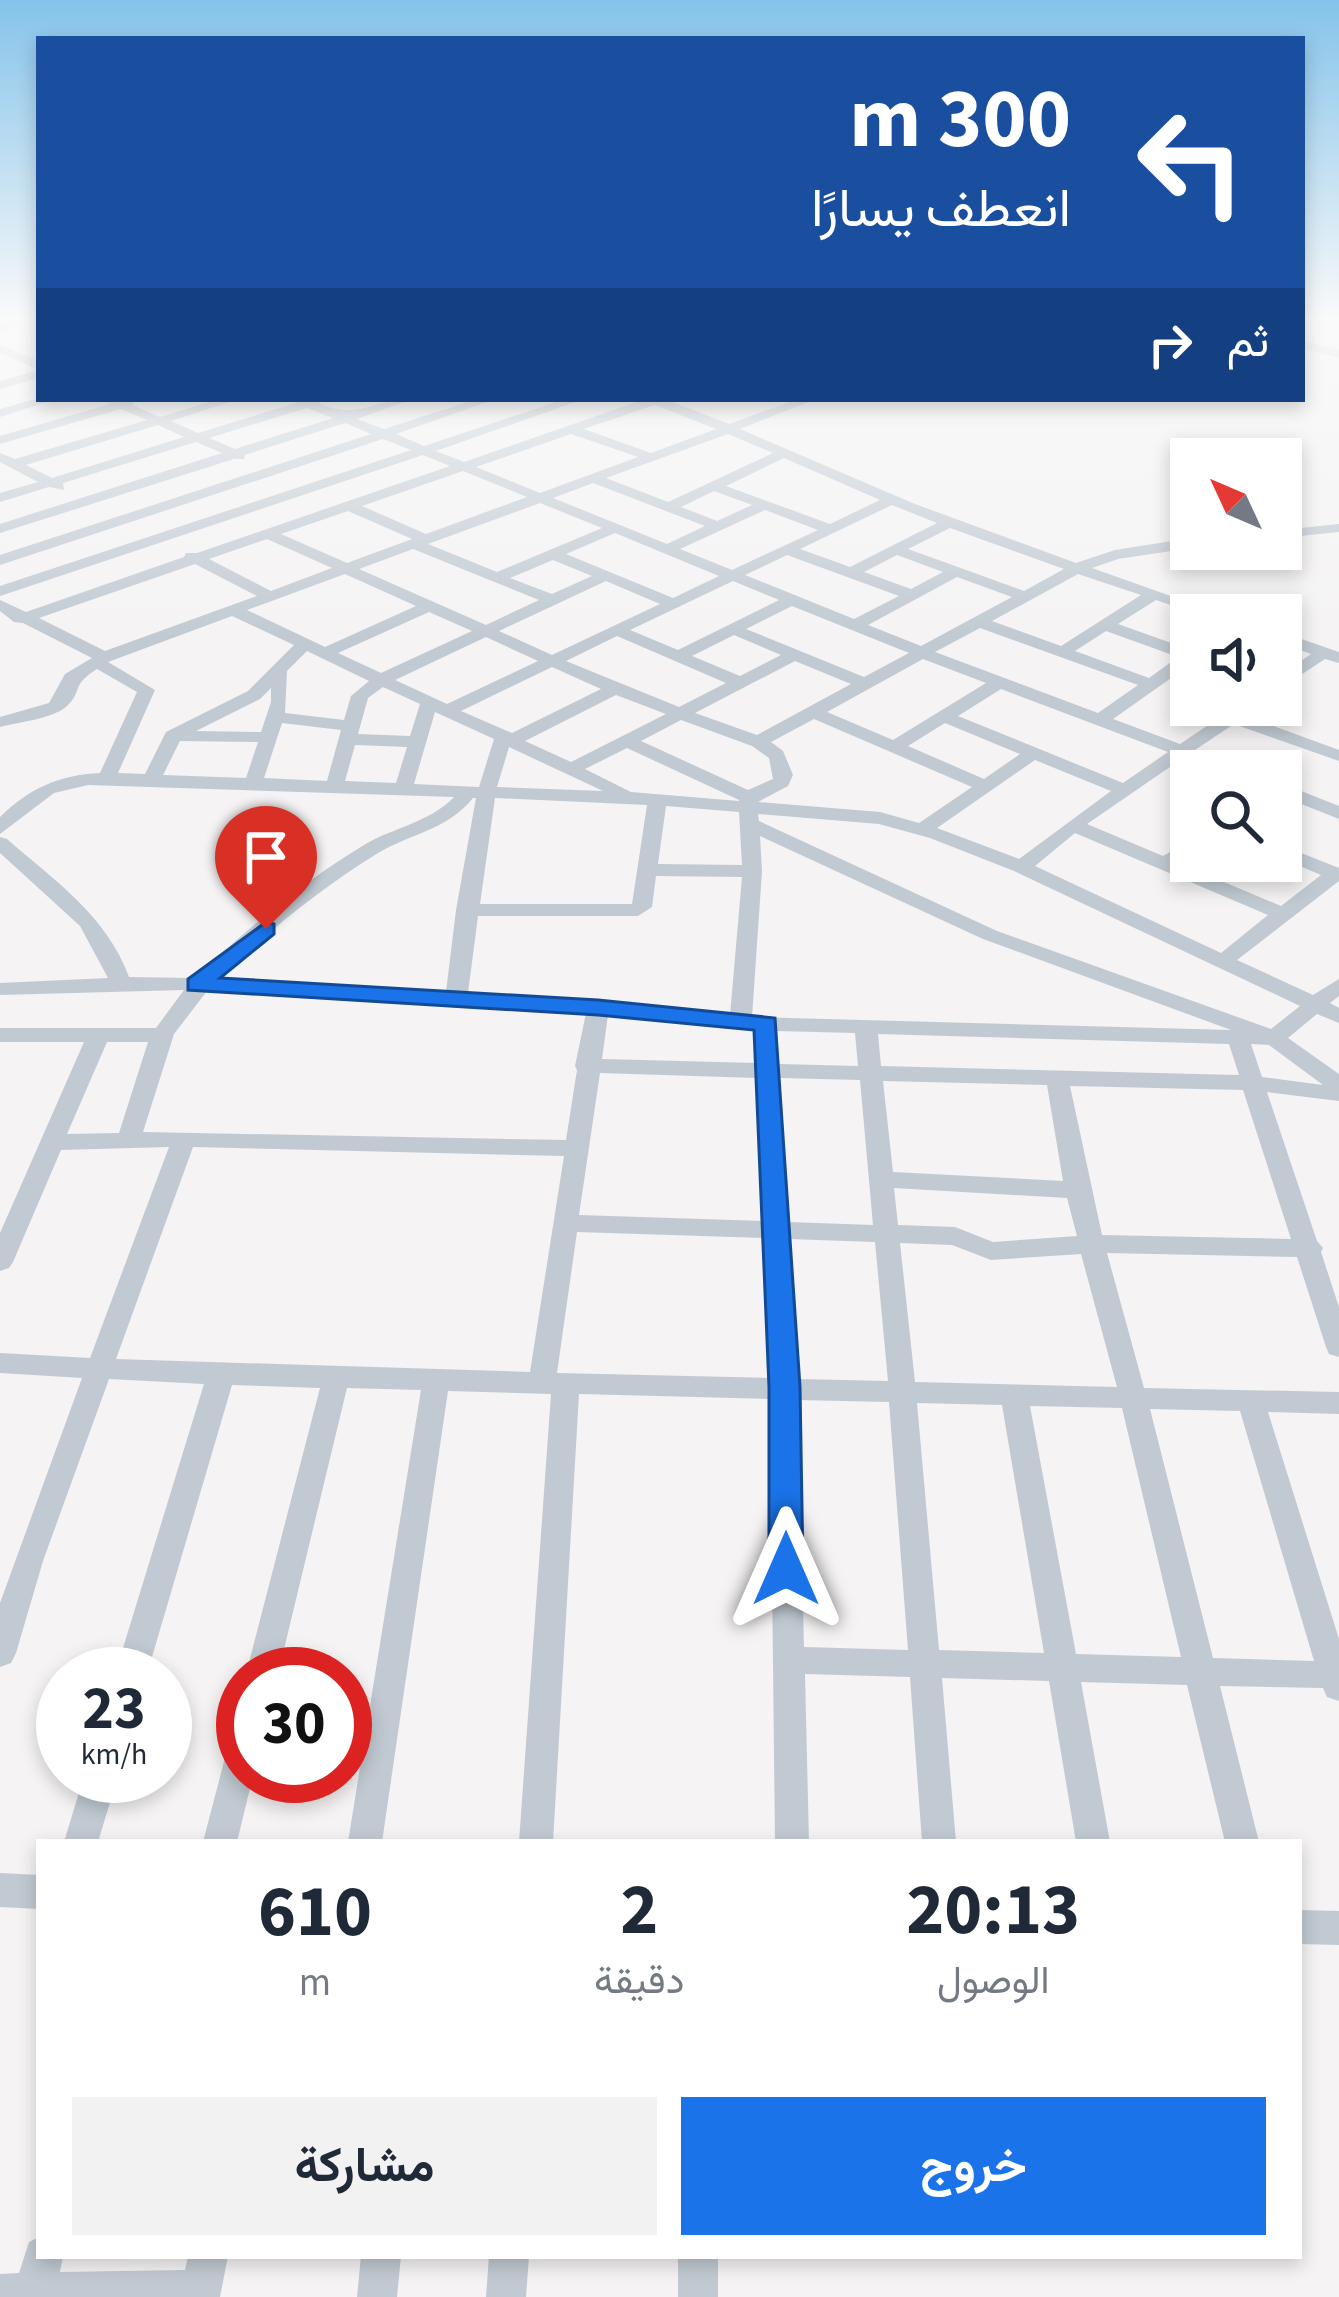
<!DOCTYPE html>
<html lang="ar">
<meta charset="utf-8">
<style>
:root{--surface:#fff;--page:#f2f2f3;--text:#1f2937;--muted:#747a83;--accent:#1a73e8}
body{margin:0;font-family:"Source Sans 3",Vazirmatn,sans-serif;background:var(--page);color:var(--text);direction:rtl;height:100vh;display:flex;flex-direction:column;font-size:45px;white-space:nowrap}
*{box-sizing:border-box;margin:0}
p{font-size:39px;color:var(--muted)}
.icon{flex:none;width:66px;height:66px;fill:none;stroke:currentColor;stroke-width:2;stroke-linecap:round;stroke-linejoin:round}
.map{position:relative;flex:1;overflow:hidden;direction:ltr}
.drawer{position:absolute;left:36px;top:1839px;width:1266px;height:420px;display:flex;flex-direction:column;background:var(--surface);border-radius:0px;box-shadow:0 6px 18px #0003;direction:rtl}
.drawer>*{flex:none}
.hud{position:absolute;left:36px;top:36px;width:1269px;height:366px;border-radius:0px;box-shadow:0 6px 18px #0003;direction:rtl;background:#1a4fa0;color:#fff;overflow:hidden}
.needle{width:78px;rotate:314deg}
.buttons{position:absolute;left:1170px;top:438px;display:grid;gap:24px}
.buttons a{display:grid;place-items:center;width:132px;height:132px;border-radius:0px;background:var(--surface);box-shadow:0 6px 18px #0003;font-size:60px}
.speed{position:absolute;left:36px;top:1647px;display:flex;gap:24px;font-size:60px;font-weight:700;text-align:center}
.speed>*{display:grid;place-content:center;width:156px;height:156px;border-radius:50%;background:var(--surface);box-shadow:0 6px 18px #0003;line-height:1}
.speed small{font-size:30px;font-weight:400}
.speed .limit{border:18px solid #d22;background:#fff;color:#111}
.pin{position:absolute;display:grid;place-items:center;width:102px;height:102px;color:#fff;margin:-123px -51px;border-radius:50% 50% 50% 0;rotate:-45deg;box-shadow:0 0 12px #0007}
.pin .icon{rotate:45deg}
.me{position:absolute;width:132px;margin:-66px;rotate:0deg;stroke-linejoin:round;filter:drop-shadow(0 0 9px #0008)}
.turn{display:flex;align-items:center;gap:42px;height:252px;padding:0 36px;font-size:54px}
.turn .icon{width:156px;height:156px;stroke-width:2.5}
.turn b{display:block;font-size:84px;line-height:102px}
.then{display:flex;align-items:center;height:114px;padding:0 36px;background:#0003;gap:24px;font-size:45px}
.eta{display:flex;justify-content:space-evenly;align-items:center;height:204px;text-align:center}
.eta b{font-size:72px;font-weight:700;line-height:84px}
.button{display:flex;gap:24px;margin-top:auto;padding:24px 36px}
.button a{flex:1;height:138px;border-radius:0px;background:var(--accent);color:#fff;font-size:48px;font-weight:700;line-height:138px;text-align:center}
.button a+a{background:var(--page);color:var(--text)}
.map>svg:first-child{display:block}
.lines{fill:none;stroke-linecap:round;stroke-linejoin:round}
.minor{fill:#c1cad2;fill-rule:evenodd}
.route{fill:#1a73e8;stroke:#114b97;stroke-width:3}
</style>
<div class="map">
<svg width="1339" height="2297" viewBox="0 0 1339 2297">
<rect width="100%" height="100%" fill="#f5f3f3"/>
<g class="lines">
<!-- minor -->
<g class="minor">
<polygon points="28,317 39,317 39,322 0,331 0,323"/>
<polygon points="1302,340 1339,350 1339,358 1302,348"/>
<polygon points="0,345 39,361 39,370 0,353"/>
<polygon points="39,370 39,378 0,389 0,381"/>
<polygon points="39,398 56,399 0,417 0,409"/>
<path d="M103 399 133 400V405L160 417 219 399H239L171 421 198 433 296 403 291 399H321L320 404C360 420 372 399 412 399L357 419 384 429 477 399H496L396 434 424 446 565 399H584L436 451 464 462 645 399H665L729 424 798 399H816L740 429 915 504 1076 563 1115 550 1191 538V548L1118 559 1092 568 1224 615H1200L1156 600 1118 624 1191 650V664L1113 719 1180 744 1238 705H1259L1246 716 1339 750V761L1234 724 1195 750 1242 771H1216L1183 758 1087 824 1163 856 1191 840V855L1179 863 1281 906 1321 875 1281 858V845L1339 868V881L1237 960 1313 995 1339 979V996L1330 1003 1339 1008V1023L1317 1014 1288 1038 1339 1074V1101L1267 1092 1317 1241 1323 1248 1321 1252 1339 1307V1357L1329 1354 1326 1347 1297 1257 1107 1253 1144 1388 1339 1392V1414L1268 1412 1339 1639V1701L1327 1697 1323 1688 1220 1686 1259 1842H1225L1187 1685 1081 1682 1110 1842H1076L1049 1681 942 1678 956 1842H922L910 1677 805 1674 809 1842H775L770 1399 579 1394 553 1842H519L551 1394 448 1391 382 1842H348L421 1390 347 1388 278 1674H246L320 1388 232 1385 147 1674H115L204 1384 109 1379 43 1561 16 1653 11 1663 0 1667V1603L82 1378 0 1373V1353L90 1358 169 1147 61 1150 13 1262 9 1268 0 1271V1233L84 1042H0V1028H156L184 990 0 995V983L108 978 80 926 0 853V837L7 839C54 880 107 916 129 977L196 978C247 928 303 882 364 845 394 827 429 823 454 797L88 785 54 793 0 834V817C30 788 59 775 100 773L137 692 97 669C70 686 83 691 67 706 53 719 19 722 0 727V717L49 703 65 674 92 658 23 623 14 622 0 611V600L26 612 184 557 186 553H197L450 466 423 455 0 596V586L411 450 383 439 0 565V555L371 434 345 423 245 455 244 459H234L0 533V524L222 453 196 442 63 483 64 490 49 487 0 502V493L38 482 0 462V453L15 459 147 420 121 409 0 444V436L110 404ZM655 405 716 429 651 453 584 429ZM307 408 333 418 235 449 209 438ZM158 425 184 437 52 478 26 465ZM571 434 638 457 540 493 476 467ZM728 434 773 453 668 502 606 478ZM784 458 880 500 830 524 726 486ZM463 471 527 497 426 534 362 506ZM593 483 705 526 667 544 553 498ZM714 491 752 505 717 521 681 507ZM540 503 602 528 497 572 428 544ZM892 505 937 523 850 567 800 549ZM765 510 818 530 732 570 680 549ZM348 511 412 539 347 563 281 534ZM950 528 1064 569 1024 591 908 549ZM615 533 719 576 673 598 566 554ZM267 539 332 568 271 591 209 559ZM413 549 539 600 486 625 359 569ZM787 555 899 596 854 619 745 575ZM897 555 943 572 911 589 864 572ZM553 560 592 576 552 594 510 578ZM195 564 257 596 105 651 39 618ZM345 574 416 606 325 647 247 610ZM1078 574 1141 595 1061 646 992 621ZM957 577 1012 597 921 646 868 625ZM606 581 660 604 552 655 499 631ZM733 581 779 600 678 650 630 630ZM792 606 909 653 864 677 746 629ZM429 612 472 631 381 673 338 653ZM232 616 294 645 248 691 166 732 145 774 118 773 155 690 108 662ZM980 628 1138 685 1098 713 935 652ZM1106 631 1178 657 1149 678 1075 651ZM734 635 781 655 740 676 692 656ZM617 636 726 683 679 707 566 661ZM486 637 538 661 447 704 395 680ZM307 651 369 681 351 696 344 720 285 713 287 671ZM923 659 986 683 893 740 827 712ZM795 661 851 684 757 735 695 713ZM552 667 601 689 512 733 461 711ZM383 687 420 704 410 736 358 734 368 698ZM271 688V702L261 732 196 731 260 699ZM1001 689 1168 752 1123 783 958 716ZM616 695 666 714 571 762 525 741ZM435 712 494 739 479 787 414 784ZM814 719 972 787 919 823 880 812 758 802 788 786 793 775 783 751 771 742ZM681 720 752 746 769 758 773 779 748 790 641 741ZM282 723 341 730 327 781 264 778ZM945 723 1020 754 984 779 908 746ZM180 741 258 742 246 778 163 775ZM355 745 407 747 396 783 345 781ZM509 747 603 791 497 787ZM627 748 739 800V801L631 792 585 769ZM1035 760 1111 791 1019 859 937 828ZM473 798H476L456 910 446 992 219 979C267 932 321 888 378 853 412 833 447 830 473 798ZM495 798 647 805 632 904H480ZM666 806 739 812 742 865 658 864ZM758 814 879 824 930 838 1014 871 1300 1006 1271 1029 997 931 759 821ZM1075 833 1268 915 1221 953 1035 866ZM760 836 983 939 1231 1030 752 1017 762 871ZM656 876 742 877 730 1015 598 1000 468 993 478 916H638L652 907ZM207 991 586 1013 575 1066 577 1070 566 1140 143 1132 174 1034ZM608 1015 755 1030 757 1063 602 1059ZM777 1031 855 1033 858 1066 779 1064ZM878 1034 1229 1044 1239 1075 881 1066ZM107 1042H148L119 1133 67 1134ZM1251 1044 1269 1045 1323 1085 1262 1077ZM600 1073 757 1078 763 1221 579 1215ZM780 1078 860 1080 873 1225 788 1222ZM883 1081 1047 1085 1063 1181 893 1172ZM1070 1086 1243 1090 1291 1239 1102 1235ZM193 1147 564 1156 530 1372 116 1359ZM894 1188 1067 1198 1077 1236 993 1242 955 1227 898 1225ZM577 1232 764 1238 770 1378 557 1373ZM789 1239 875 1242 888 1381 797 1379ZM900 1243 952 1245 991 1260 1081 1254 1117 1387 915 1382ZM798 1400 889 1402 908 1650 804 1647ZM917 1403 1002 1405 1044 1653 939 1650ZM1030 1406 1122 1408 1181 1657 1076 1654ZM1150 1409 1240 1411 1314 1661 1213 1658Z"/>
<polygon points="1339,524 1339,532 1281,538 1281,530"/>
<polygon points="1281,632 1339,652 1339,663 1325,659 1281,688 1281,675 1311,654 1281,643"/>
<polygon points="1281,783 1339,806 1339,819 1281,796"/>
<polygon points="243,1735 243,1776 253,1776 237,1842 203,1842 227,1750 231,1740"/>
<polygon points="84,1776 118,1776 98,1842 64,1842"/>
<polygon points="0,1873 39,1875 39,1909 0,1907"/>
<polygon points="1299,1910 1339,1911 1339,1945 1299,1944"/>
<polygon points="39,2237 39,2256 63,2256 60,2272 185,2270 188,2256 228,2256 220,2297 0,2297 0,2274 19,2273 29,2242"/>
<polygon points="361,2256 401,2256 397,2297 357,2297"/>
<polygon points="489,2256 529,2256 526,2297 486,2297"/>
<rect x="678" y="2256" width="40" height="41"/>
</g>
</g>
<!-- sky -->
<linearGradient id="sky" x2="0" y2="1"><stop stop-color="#85c3ea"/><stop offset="0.5" stop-color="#fafafa"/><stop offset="1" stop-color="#fafafa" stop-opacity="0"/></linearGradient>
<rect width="1339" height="639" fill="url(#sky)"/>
<!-- route -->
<polygon class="route" points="266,922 274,924 274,934 220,978 598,1000 775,1018 800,1387 803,1569 798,1579 786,1583 774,1579 769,1569 769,1387 754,1030 598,1015 188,990 188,979"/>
</svg>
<div class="buttons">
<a><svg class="needle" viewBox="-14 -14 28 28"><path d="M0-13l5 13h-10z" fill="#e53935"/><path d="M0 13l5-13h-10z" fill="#747a83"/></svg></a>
<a><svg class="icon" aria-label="sound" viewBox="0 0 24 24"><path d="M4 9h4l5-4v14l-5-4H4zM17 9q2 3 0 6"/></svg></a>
<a><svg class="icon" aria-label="search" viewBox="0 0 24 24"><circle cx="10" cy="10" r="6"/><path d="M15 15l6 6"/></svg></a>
</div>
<div class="speed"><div>23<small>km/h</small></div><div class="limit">30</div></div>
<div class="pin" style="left:266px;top:929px;background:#d93025"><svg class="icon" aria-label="arrive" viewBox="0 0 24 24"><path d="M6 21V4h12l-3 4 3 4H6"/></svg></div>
<svg class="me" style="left:786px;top:1569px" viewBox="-20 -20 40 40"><path d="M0-17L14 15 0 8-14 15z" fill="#1a73e8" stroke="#fff" stroke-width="4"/></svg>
<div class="hud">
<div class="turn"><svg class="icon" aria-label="left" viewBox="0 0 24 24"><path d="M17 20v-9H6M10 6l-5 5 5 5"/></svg><div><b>300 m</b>انعطف يسارًا</div></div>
<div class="then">ثم<svg class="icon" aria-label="right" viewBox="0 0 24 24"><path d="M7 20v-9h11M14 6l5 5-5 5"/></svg></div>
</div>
<section class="drawer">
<div class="eta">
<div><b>20:13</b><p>الوصول</p></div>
<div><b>2</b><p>دقيقة</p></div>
<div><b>610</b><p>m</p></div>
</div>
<div class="button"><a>خروج</a><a>مشاركة</a></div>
</section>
</div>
